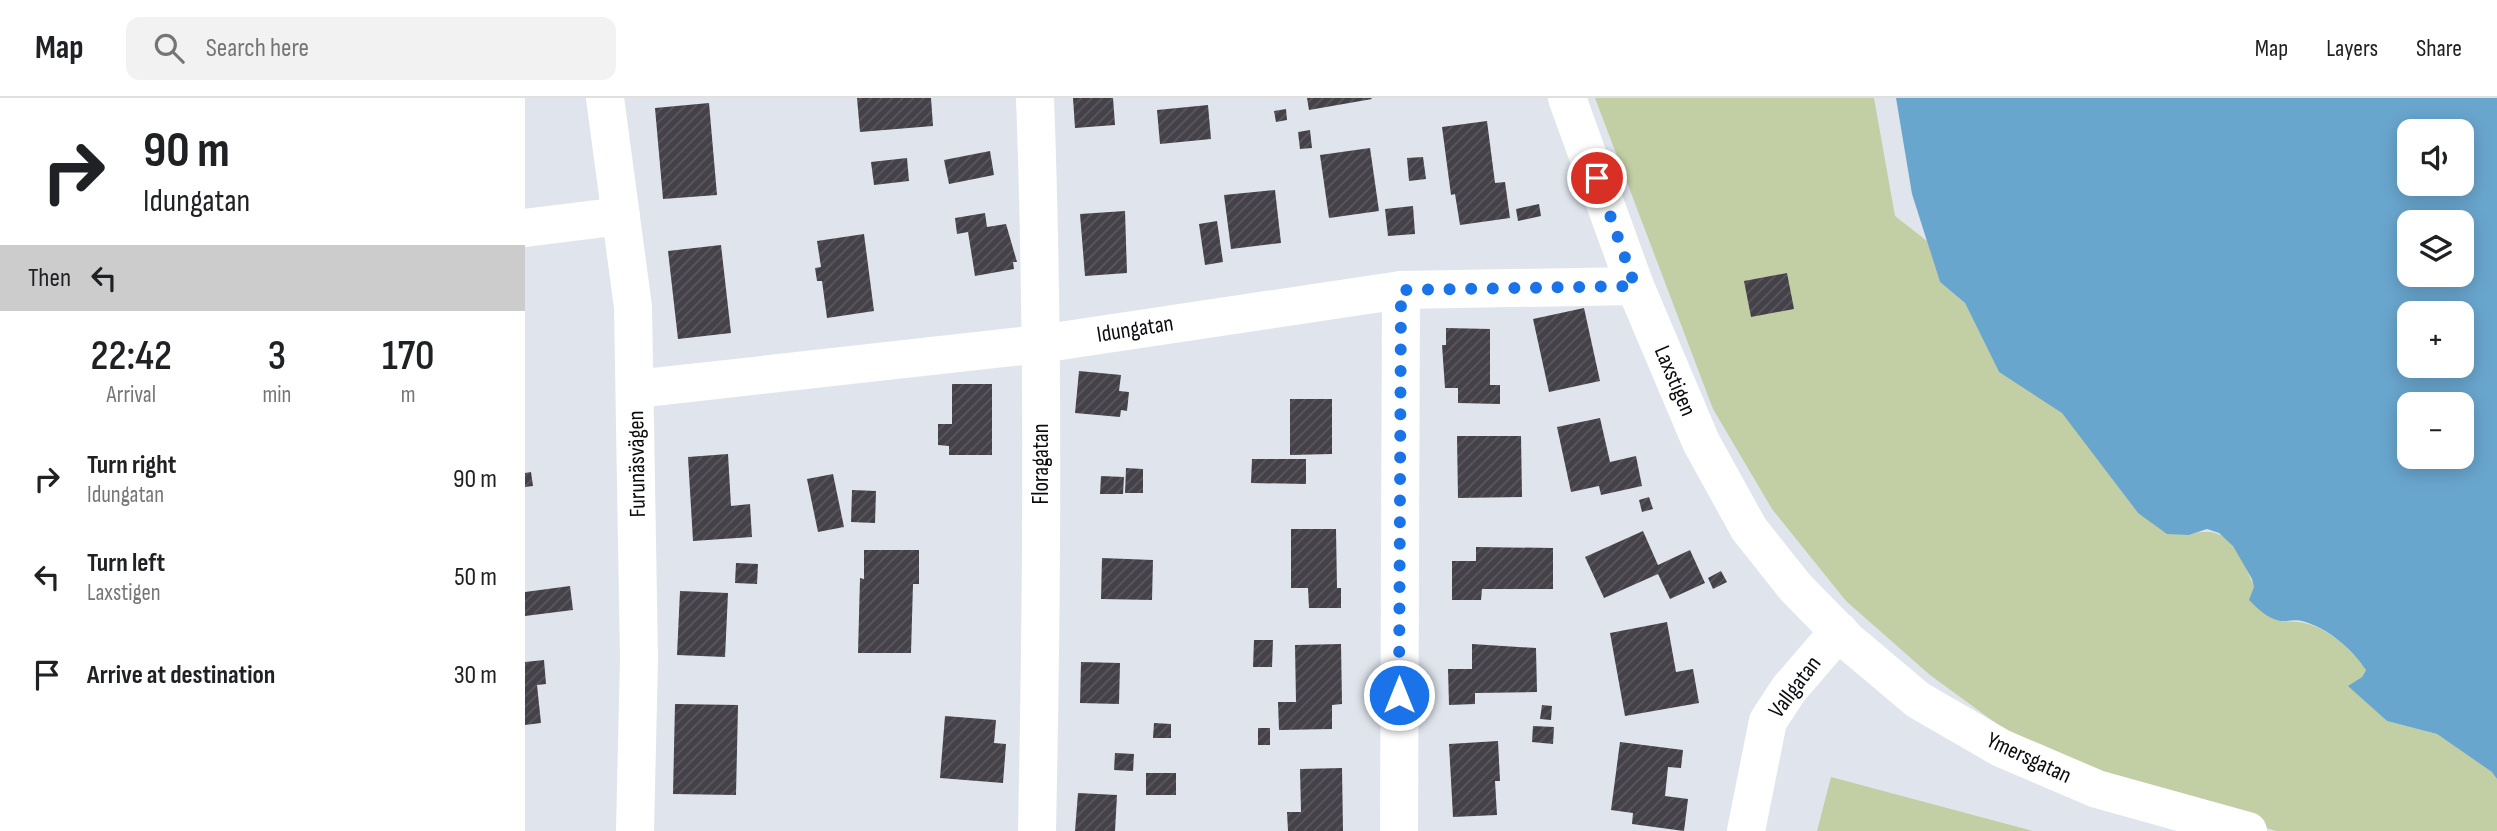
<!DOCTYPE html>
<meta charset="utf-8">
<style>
:root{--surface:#fff;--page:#f2f2f2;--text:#202124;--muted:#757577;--line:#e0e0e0}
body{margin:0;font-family:"Sofia Sans Condensed",sans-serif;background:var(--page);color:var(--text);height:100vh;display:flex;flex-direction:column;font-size:26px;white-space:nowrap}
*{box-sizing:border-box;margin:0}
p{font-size:23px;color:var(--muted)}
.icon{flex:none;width:38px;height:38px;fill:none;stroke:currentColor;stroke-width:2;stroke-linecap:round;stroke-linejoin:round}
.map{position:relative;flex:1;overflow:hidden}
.details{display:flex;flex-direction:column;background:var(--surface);width:525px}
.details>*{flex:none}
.hud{background:#fff;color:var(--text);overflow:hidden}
.tools{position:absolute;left:1872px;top:21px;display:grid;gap:14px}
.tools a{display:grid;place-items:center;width:77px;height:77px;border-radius:14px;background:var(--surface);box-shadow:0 4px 18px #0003;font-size:35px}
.pin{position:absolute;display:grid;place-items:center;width:60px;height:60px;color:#fff;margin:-30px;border:4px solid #fff;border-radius:50%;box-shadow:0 2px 7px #0007}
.me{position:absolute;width:77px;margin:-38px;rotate:0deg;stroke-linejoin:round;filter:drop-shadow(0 0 5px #0008)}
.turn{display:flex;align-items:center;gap:24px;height:147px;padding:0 28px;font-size:32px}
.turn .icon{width:91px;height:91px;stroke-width:2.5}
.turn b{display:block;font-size:49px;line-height:60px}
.then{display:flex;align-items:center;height:66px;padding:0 28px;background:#0003;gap:14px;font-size:26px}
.eta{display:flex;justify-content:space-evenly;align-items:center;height:119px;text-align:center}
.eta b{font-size:42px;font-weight:600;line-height:49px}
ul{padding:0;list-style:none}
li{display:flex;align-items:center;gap:21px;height:98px;padding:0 28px}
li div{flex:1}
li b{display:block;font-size:26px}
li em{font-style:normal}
header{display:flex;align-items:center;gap:42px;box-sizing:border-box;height:98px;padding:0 35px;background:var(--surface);border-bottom:2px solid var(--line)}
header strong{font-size:33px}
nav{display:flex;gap:38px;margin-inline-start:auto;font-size:24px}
.search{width:490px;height:63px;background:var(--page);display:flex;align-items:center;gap:18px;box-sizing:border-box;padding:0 24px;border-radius:14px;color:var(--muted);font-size:26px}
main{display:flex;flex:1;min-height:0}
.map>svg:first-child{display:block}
.green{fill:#c2cea4}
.water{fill:#69a6ce;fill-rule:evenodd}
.building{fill:url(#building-hatch)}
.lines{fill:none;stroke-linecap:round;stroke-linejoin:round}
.minor{stroke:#fff;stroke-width:38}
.route{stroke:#1a73e8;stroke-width:12;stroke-dasharray:0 21.6}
.labels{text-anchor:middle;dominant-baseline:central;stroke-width:7;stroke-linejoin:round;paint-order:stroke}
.street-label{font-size:23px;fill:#0a0c0e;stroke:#fff}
</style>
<header>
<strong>Map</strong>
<div class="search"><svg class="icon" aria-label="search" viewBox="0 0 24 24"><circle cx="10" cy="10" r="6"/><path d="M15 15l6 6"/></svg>Search here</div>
<nav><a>Map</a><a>Layers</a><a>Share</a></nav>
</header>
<main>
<section class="details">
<div class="hud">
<div class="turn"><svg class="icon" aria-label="right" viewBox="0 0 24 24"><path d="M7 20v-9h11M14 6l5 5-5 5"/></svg><div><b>90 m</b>Idungatan</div></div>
<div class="then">Then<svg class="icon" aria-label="left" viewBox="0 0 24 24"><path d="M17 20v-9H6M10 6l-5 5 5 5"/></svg></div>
</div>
<div class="eta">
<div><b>22:42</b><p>Arrival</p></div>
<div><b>3</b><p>min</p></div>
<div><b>170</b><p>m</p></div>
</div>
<ul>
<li><svg class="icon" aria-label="right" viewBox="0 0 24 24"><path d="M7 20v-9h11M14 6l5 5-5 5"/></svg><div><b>Turn right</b><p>Idungatan</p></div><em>90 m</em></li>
<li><svg class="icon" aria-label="left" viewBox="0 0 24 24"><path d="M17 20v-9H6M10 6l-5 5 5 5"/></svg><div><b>Turn left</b><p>Laxstigen</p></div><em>50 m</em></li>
<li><svg class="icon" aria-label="arrive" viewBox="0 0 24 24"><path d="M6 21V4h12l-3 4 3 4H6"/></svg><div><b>Arrive at destination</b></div><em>30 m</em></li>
</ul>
</section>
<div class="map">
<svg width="1972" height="733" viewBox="0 0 1972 733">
<defs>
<pattern id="building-hatch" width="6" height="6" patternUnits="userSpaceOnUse" patternTransform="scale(1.75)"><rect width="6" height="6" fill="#444148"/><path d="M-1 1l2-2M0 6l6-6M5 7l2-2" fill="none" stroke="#5b585e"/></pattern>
</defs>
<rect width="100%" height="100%" fill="#e0e5ed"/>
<!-- green -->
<g class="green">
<path d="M1070 0H1349L1370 118 1402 143 1415 184 1440 205 1474 274 1537 314 1613 415 1664 437C1704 423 1715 457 1729 488 1734 501 1748 513 1757 524 1792 519 1821 545 1841 571L1837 579 1824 588 1862 623 1912 636 1968 674 1972 681V733H1751L1606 688 1483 634 1405 577 1321 503 1247 411 1188 311Z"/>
<polygon points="1306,679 1508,733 1292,733"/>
</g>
<!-- water -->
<path class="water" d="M1371 0H1972V681L1967 674 1912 636 1862 623 1823 588 1837 579 1841 572C1826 550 1803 530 1777 523 1770 521 1763 524 1755 523 1742 520 1733 511 1724 502L1729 489 1727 481 1708 448 1694 435 1682 431 1664 437 1642 436 1613 415 1537 315 1474 274 1440 205 1415 184 1387 96ZM1885 33H1937V86H1885ZM1885 124H1937V177H1885ZM1885 215H1937V268H1885ZM1885 306H1937V359H1885Z"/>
<!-- building -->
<g class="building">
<polygon points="332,0 406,0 408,28 335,34"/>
<polygon points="548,0 588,0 590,27 550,30"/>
<polygon points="782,0 846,0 847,1 784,12"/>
<polygon points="184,5 192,97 138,101 130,10"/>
<polygon points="683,7 686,41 635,46 632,12"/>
<polygon points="761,11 762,22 751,24 749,13"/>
<polygon points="962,23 970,85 980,84 985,120 935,127 930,96 926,97 917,29"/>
<polygon points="785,32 787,50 775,51 773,34"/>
<polygon points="845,50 854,113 804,120 795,57"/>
<polygon points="465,53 469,77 424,86 419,62"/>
<polygon points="898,59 901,81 884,83 882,60"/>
<polygon points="382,60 384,83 349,87 346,64"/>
<polygon points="750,92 756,145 706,151 699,97"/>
<polygon points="1014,106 1016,118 993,123 991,111"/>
<polygon points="888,108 890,136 863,138 860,111"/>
<polygon points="600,113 602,175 560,178 555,116"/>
<polygon points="460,115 462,129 481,126 492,164 488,164 489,171 450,178 443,134 432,136 430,120"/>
<polygon points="692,123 698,164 680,167 674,126"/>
<polygon points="339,136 349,213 302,220 297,183 292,183 290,170 296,169 292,143"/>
<polygon points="196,147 206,235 153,241 143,153"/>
<polygon points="1262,175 1269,211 1226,219 1219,183"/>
<polygon points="1059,210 1075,283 1024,294 1008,221"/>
<polygon points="921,230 965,231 965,287 975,287 975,306 933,305 933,290 920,290 917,247 921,247"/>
<polygon points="554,273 596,277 594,293 604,294 602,313 596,312 595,319 550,315"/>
<polygon points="427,286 467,286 467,357 424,357 424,348 413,347 413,326 427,326"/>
<polygon points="765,301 807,301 807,356 765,357"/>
<polygon points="1075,320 1085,364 1111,358 1117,388 1076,397 1074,388 1046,394 1032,329"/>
<polygon points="932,338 996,338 997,399 933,400"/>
<polygon points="203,356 206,408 225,406 227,439 168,443 163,359"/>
<polygon points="727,361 781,361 781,386 726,385"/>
<polygon points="601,370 618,371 618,395 600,395"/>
<polygon points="6,374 8,388 0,389 0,375"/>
<polygon points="308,376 319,429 293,434 282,381"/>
<polygon points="576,378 599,379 598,396 575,396"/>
<polygon points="327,392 351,393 350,425 326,424"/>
<polygon points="1124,399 1128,411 1117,414 1114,402"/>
<polygon points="766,431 811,431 812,490 816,490 816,510 784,510 783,490 766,490"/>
<polygon points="1118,433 1133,467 1165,452 1180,485 1145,501 1133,476 1079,500 1060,459"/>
<polygon points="951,449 1028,450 1028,491 957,491 956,502 927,502 927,463 951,463"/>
<polygon points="339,452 394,452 394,486 388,486 386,555 333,555 335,480 339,481"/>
<polygon points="577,460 628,462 627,502 576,501"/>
<polygon points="211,465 233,466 232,486 210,485"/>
<polygon points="1196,473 1202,484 1188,491 1183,480"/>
<polygon points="45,488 48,512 0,518 0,494"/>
<polygon points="155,493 203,495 200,559 152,557"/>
<polygon points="1142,524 1151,574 1168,571 1174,605 1100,618 1085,535"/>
<polygon points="729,542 748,542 747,569 728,569"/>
<polygon points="816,546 817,606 807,607 807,631 754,632 753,604 771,604 770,547"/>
<polygon points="947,546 1011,550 1012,594 950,595 950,606 924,607 923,571 947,571"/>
<polygon points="19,562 21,586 12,587 16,625 0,627 0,564"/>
<polygon points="556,564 595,565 594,606 555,605"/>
<polygon points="150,606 213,607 211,697 148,696"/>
<polygon points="1017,607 1027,608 1026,622 1015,621"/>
<polygon points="420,618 471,622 469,645 481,646 478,685 415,680"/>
<polygon points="629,625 646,626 646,640 628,640"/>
<polygon points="1008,628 1029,629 1028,646 1007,644"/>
<rect x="733" y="630" width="12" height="17"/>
<polygon points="973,643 975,683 970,683 972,717 928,719 924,646"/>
<polygon points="1095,644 1158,652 1156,670 1143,669 1140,698 1163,701 1159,733 1107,726 1108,715 1086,712"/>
<polygon points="590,655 609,656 608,673 589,672"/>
<polygon points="817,670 818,733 763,733 762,714 776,714 775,671"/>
<rect x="621" y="675" width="30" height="22"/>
<polygon points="553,695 592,697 590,733 550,733"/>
</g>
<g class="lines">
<!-- minor -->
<g class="minor">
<polyline points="80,0 108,209 114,561 110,733"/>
<path d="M510 0C519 244 517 489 512 733"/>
<polyline points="1042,0 1110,188 1176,344 1224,431 1271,490 1323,543 1393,602 1476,650 1572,691 1723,733"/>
<polyline points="0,130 96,118"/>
<polyline points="111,291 515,246 876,192 1110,188"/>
<polyline points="874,733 876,192"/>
<polyline points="1221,733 1243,623 1264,591 1314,533"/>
</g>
</g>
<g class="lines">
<!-- route -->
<polyline class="route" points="874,597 876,192 1110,188 1072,80"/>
</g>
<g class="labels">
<!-- street labels -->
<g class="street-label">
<text transform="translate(610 231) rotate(-9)">Idungatan</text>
<text transform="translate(1150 283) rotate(67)">Laxstigen</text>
<text transform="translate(112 366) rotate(-91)">Furunäsvägen</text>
<text transform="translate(516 366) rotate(-90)">Floragatan</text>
<text transform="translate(1270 589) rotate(-53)">Vallgatan</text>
<text transform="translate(1504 660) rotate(25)">Ymersgatan</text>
</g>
</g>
</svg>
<div class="tools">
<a><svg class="icon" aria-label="sound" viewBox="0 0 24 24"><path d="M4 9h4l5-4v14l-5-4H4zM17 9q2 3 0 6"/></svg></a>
<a><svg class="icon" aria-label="layers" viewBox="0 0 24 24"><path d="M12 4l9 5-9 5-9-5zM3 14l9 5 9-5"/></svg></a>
<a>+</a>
<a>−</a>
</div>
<div class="pin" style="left:1072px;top:80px;background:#d93025"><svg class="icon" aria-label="arrive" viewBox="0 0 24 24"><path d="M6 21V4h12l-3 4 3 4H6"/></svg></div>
<svg class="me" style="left:874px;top:597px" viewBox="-20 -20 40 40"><circle r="17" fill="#1a73e8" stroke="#fff" stroke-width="3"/><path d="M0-11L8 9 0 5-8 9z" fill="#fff"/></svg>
</div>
</main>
